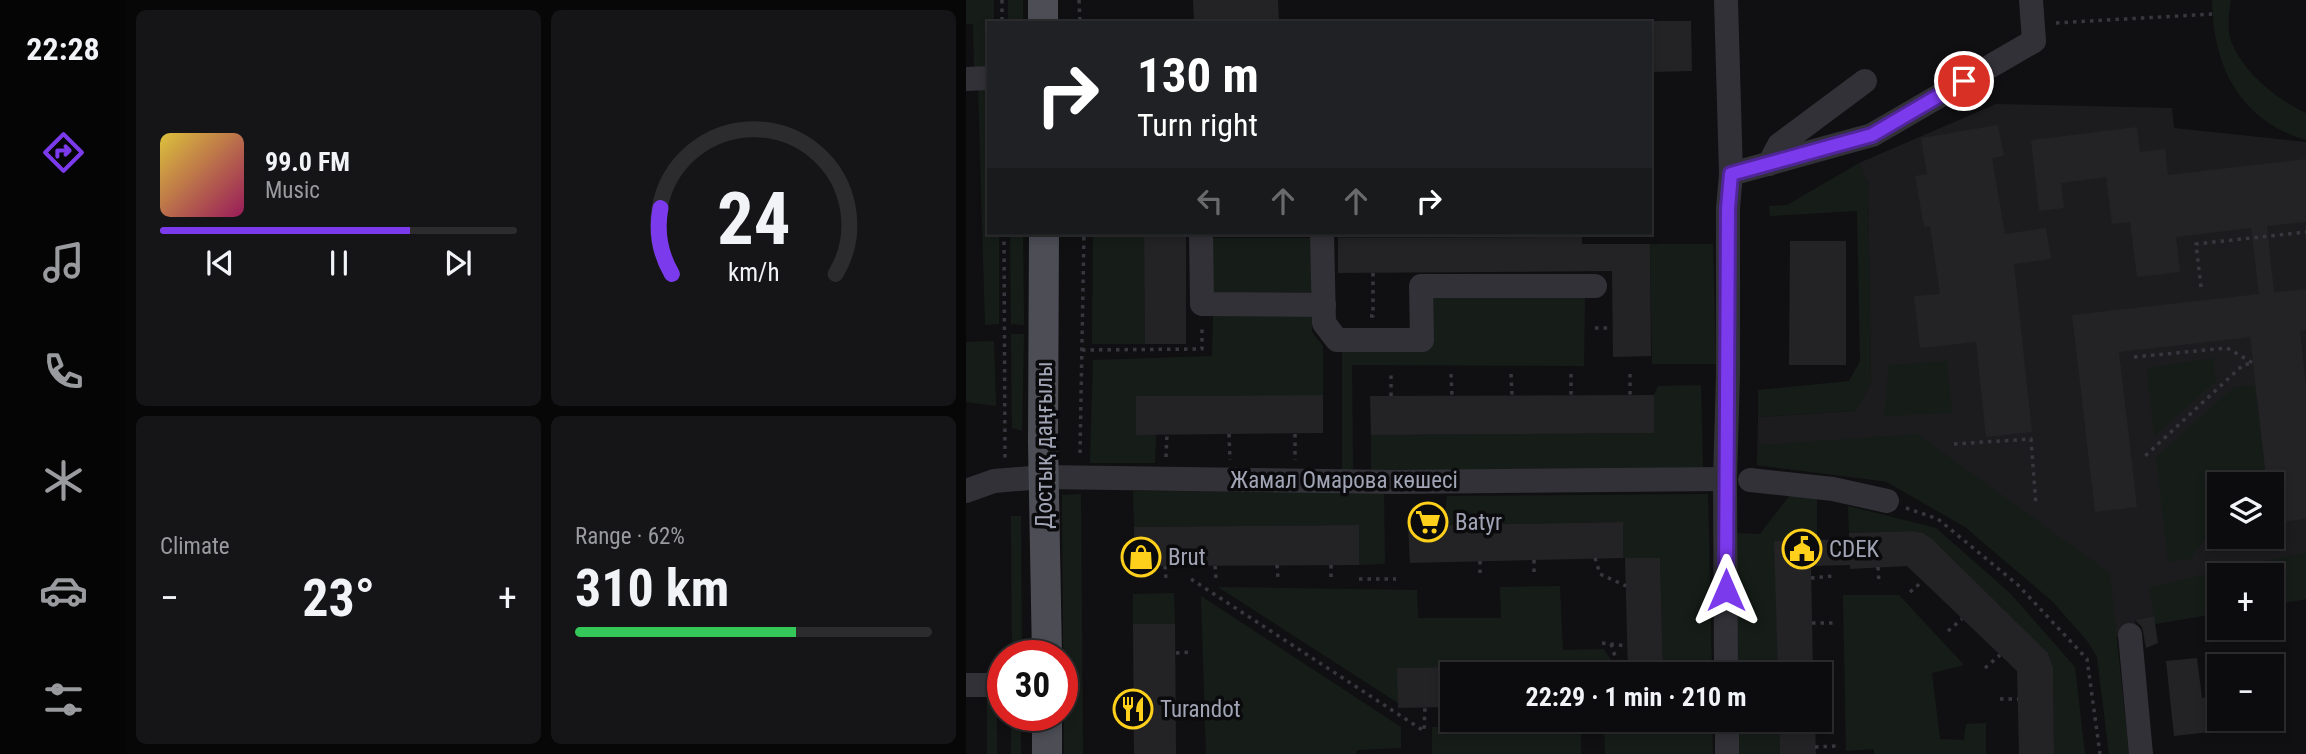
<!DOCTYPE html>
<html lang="en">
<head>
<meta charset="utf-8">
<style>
  :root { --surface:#0c0c0e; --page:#151517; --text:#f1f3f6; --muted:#9a9b9e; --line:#2c2c2e; --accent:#7c3aed }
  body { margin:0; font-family:"Roboto Condensed",sans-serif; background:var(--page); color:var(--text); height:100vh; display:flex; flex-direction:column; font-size:26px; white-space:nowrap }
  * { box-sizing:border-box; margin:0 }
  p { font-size:23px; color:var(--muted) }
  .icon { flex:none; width:38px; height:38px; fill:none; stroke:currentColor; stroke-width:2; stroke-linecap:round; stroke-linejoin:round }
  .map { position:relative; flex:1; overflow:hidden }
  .panel { display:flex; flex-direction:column; gap:10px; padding:10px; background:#070708; width:840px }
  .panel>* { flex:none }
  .hud { position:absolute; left:21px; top:21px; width:665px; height:214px; border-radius:0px; box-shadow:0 4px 10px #0003,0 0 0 2px var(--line); background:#202124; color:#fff; overflow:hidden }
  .buttons { position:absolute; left:1241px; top:472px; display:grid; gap:14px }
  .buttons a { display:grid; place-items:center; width:77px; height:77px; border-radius:0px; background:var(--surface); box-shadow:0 4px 10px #0003,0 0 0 2px var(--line); font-size:35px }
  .speed { position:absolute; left:21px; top:640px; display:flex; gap:14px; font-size:35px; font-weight:700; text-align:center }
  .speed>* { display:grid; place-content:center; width:91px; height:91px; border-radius:50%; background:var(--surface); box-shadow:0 4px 10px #0003,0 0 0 2px var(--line); line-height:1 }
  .speed .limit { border:10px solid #d22; background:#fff; color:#111 }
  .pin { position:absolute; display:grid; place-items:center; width:60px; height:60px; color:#fff; margin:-30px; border:4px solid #fff; border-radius:50%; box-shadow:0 2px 7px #0007 }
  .me { position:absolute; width:77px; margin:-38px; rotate:0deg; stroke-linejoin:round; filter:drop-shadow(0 0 5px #0008) }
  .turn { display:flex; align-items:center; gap:24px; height:147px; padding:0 35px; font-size:32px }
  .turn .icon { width:91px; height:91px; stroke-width:2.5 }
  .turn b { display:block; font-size:49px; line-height:60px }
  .lanes { display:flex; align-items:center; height:66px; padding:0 35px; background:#0003; justify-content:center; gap:35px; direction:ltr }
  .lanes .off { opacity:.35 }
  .big { font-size:52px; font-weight:700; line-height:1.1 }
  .panel .card { flex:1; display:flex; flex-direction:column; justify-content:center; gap:10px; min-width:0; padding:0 24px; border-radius:10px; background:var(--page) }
  .panel .dial { align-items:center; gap:0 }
  .dial svg { height:182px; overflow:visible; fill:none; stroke:var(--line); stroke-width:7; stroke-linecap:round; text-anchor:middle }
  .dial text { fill:var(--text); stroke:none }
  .song { display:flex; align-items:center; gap:21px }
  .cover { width:84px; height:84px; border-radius:10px; background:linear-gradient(135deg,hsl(50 70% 55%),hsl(330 70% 35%)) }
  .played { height:7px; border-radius:4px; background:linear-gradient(90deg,var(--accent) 70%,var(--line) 70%) }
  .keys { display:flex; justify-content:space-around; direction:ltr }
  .heat { display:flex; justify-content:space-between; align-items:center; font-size:38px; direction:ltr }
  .charge { height:10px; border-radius:5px; background:linear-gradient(90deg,#34c759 62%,var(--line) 0) }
  .panel .tiles { flex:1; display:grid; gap:10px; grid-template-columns:repeat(2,1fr) }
  .trip { position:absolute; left:474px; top:662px; width:392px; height:70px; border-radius:0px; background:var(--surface); box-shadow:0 4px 10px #0003,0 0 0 2px var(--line); font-weight:700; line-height:70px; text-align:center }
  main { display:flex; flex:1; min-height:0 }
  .tabs { display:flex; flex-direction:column; width:126px; justify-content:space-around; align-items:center; background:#050506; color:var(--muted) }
  .tabs .icon { width:49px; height:49px }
  .tabs .selected { color:var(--accent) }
  .tabs b { font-size:32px; color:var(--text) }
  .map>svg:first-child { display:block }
  .built { fill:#1c1c1f; fill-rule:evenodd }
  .green { fill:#161d18 }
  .building { fill:#232326 }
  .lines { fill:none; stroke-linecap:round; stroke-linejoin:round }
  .path { stroke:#37383e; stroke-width:3.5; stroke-dasharray:3.5 5; stroke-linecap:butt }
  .minor { stroke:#313137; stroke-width:24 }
  .major { stroke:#4d4d56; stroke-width:30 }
  .route-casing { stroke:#51269a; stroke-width:18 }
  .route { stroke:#7c3aed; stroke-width:12 }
  .labels { text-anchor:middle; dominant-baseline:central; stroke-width:7; stroke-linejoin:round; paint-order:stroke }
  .street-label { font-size:23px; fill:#a0a4b4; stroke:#0b0b0d }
  .poi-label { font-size:23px; fill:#a0a4b4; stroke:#0b0b0d; text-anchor:start }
</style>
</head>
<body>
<main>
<nav class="tabs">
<b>22:28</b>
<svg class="icon selected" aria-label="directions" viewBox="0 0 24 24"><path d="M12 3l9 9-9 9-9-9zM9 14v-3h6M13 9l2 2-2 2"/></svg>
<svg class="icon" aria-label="music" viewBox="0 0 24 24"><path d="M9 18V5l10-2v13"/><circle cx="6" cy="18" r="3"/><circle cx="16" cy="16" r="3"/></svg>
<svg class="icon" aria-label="phone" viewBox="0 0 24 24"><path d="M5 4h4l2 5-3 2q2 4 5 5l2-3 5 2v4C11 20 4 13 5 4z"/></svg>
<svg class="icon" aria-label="climate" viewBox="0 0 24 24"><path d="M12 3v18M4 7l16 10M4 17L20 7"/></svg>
<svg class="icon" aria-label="car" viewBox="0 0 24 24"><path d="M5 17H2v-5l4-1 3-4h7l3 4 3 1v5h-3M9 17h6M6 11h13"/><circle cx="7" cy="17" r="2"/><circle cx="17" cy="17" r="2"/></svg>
<svg class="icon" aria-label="filters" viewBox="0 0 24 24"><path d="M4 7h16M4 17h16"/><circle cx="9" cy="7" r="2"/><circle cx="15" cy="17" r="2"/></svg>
</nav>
<section class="panel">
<div class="tiles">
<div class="card">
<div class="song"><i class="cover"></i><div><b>99.0 FM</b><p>Music</p></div></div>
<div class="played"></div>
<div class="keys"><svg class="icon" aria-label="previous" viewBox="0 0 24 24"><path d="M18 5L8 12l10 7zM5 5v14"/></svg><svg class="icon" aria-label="pause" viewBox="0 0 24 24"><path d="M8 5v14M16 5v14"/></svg><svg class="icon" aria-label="next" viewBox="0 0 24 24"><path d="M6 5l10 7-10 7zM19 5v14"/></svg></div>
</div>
<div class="card dial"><svg viewBox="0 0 100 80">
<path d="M14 69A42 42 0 1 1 86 69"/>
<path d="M14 69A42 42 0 0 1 9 40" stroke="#7c3aed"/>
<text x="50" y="56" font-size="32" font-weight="700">24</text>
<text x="50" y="72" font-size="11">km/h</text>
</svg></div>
<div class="card"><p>Climate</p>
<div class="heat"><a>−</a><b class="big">23°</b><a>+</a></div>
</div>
<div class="card"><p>Range · 62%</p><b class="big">310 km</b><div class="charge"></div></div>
</div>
</section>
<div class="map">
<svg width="1340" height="754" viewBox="0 0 1340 754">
  <rect width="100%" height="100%" fill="#101012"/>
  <!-- built -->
  <path class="built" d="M1030,104L1206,108L1208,128L1340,142V599L1306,605V576H1253V613L1189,624L1188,616L1169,620L1171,635L1152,637L1029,535L962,487L791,465L792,417L889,411L905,383L902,184L893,163ZM1253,485H1306V537H1253Z"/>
  <!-- green -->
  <g class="green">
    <path d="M0,0H28V23H23V67H8L7,24H0Z"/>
    <rect x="42" y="0" width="15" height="23"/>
    <path d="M1246,0H1265C1263,12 1261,26 1264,38C1275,71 1310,99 1340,113V140C1273,120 1247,66 1246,0Z"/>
    <path d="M23,87V233H33V324L19,325L12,88Z"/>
    <path d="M893,163L902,184L905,383L889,411L792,417V390L883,381L894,361L891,211L804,216L803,206L821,205Z"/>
    <path d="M44,233H57L58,325L45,324Z"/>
    <path d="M127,233H178L179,344H126Z"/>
    <path d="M372,233H616V237L372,238Z"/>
    <path d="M244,238H349V297L243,296Z"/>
    <path d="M684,244H747L750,364H686Z"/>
    <path d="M466,295L619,297L618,366L386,365L387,471L376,472V347H466Z"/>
    <path d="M346,313V332L357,346V395L170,396V434H190L189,463H124L127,360L246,356L247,314Z"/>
    <path d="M45,334H58L56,431L46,428Z"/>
    <path d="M28,341L30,406L0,402V342Z"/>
    <path d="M1247,358L1250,381L1188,437L1181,368Z"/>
    <path d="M981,361L986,413L918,416L923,365Z"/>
    <path d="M735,385L737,469L405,471V435L688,433V395L692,386Z"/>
    <path d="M1289,385L1297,452L1318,478L1241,487L1246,530L1224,559L1202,562L1190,457L1268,387Z"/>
    <path d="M951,434L1144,573L1163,754H1143L1131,657L1122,642L1086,601L999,527L919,481L791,465L792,445Z"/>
    <path d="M167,491L418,492L419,564L393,565V525L168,527Z"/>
    <path d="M115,494L117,754H98L96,495Z"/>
    <path d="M742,494L746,674H662L697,671L694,558H657V522L478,525L481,496Z"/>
    <path d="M823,496L851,498V540L809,541L812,674H772L769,533L794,534Z"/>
    <path d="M882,506L970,528L1045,594L1109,667L1119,754H1088L1087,667L1082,653L965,538L957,533L947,531L883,533Z"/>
    <path d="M45,516H55L56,656H46Z"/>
    <path d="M1340,552V599L1306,605V576H1253V613L1189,624L1183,587Z"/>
    <path d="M594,586L597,650L638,649L648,665L432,668V703L252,587L451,590L452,618H535L534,587Z"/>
    <path d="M208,593L209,624H167V594Z"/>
    <path d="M877,595H933L998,665L966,673L974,739L998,740L1000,724L1020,723V754H908V749L880,751Z"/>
    <path d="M235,596L435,727V748L391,750L390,754H240Z"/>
    <path d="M31,694V754H21V695Z"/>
    <rect x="45" y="716" width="10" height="38"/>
    <path d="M772,719H813L814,754H773Z"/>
    <path d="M746,721L747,754H639L638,726Z"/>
    <path d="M615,725V754H466V727Z"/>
  </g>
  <!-- building -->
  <g class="building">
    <path d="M227,0H312L313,23H228Z"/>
    <path d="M684,21H725L726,71L684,72Z"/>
    <path d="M1032,125L1038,156L1026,158L1039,234L1080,228L1085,259L1048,264L1066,432L1020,437L1010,342L954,348L948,296L974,294L964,226L958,227L949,176L961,174L955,138Z"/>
    <path d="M1171,127L1174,152L1199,149L1202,175L1340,159V222L1301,226L1308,292L1340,289V330L1334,331L1340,385V519L1306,523V485H1301L1284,337L1153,352L1171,507L1129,512L1106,315L1293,294L1285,228L1210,237L1214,272L1171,277L1164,222L1146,224L1140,177L1095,183L1098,208L1073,211L1065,140Z"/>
    <path d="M178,233H220V344H179Z"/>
    <path d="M616,237V244H684L685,356L647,357L646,271L372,273V238Z"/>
    <path d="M824,241H880V365H823Z"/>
    <path d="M357,395V433L170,435V396Z"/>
    <path d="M688,395V433L405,435L404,396Z"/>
    <path d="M657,522V558L444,563L442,526Z"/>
    <path d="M393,525V565L169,566L168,527Z"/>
    <path d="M947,531L957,533L965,538L1082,653L1087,667L1088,754H1053L1051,671L941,566L884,569V565L845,566L847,674H812L808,541L883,539V533Z"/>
    <path d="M659,558H694L697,672H662Z"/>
    <path d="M1188,616L1192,643L1180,648L1176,627L1169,620Z"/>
    <path d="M167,624H209L210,754H168Z"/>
    <path d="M1231,658L1236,698L1253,696V731L1208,736L1200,661Z"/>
    <path d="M486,667V707L432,708L431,668Z"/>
    <path d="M813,719H849L850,754H814Z"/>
  </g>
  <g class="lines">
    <!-- path -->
    <g class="path">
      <path d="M36,0V23"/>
      <path d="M113,0L114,23"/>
      <path d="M1090,23L1246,14"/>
      <path d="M38,233L39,459"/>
      <path d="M1235,287L1230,244L1340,232"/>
      <path d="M404,316H407V273"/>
      <path d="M629,328H646"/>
      <path d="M116,350L236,349V325"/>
      <path d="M1168,357L1261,348L1287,363L1277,365L1178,457"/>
      <path d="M485,374L486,396"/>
      <path d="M545,374L546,396"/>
      <path d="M605,374V396"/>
      <path d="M664,374V395"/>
      <path d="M425,396V374"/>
      <path d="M263,434L264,460"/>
      <path d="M329,434V460"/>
      <path d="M988,444L1065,439L1070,506"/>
      <path d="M114,453L118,233"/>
      <path d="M200,457L201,434"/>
      <path d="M940,508L972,519L1052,585L1121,659L1134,754"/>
      <path d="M629,558L634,574L660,586"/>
      <path d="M568,560V576"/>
      <path d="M514,561V577"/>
      <path d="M311,565L312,579"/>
      <path d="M365,565V579"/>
      <path d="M199,566L200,579"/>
      <path d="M249,566L250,579"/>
      <path d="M912,567L913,584"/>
      <path d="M845,578L868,576"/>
      <path d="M225,579L458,731L459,707"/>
      <path d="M393,579H430"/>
      <path d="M944,592L957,581"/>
      <path d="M846,623H868"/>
      <path d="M982,631L996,619"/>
      <path d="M636,643L661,646"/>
      <path d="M645,644L655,674"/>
      <path d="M210,653L227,652"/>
      <path d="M1019,668L1034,655"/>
      <path d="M854,679H869"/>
      <path d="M1034,699H1052"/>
      <path d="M210,714L229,713"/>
      <path d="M849,747L870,746"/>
    </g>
    <!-- minor -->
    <g class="minor">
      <path d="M760,0L765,174L762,208V374L759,479L760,674"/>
      <path d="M0,79L23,78"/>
      <path d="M803,164L813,145L899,81"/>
      <path d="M765,174L906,135L1068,41L1065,0"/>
      <path d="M235,233L236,304L358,305"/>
      <path d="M356,233L358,323L371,340H456L455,286H629"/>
      <path d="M784,480L867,489L921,501"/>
      <path d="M0,491L28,481L78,477L429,482L759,479"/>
      <path d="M1164,635L1175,754"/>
      <path d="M0,685H37"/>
      <path d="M761,719V754"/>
    </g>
    <!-- major -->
    <g class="major">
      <path d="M77,0V23"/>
      <path d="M78,233L77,442L81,656"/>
      <path d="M81,716V754"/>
    </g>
  </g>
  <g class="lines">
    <defs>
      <path id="route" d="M760,590L762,208L765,174L906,135L998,81"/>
    </defs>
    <!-- route casing -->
    <use href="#route" class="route-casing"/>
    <!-- route -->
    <use href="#route" class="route"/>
  </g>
  <!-- icons -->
  <defs>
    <symbol id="supermarket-ring" viewBox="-11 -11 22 22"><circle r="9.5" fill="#0b0b0d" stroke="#fed01b" stroke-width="1.5"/><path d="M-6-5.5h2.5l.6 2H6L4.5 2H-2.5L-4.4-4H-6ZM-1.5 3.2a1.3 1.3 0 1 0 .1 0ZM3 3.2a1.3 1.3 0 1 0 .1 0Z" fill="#fed01b"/></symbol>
    <symbol id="civic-ring" viewBox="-11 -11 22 22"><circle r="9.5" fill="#0b0b0d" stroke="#fed01b" stroke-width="1.5"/><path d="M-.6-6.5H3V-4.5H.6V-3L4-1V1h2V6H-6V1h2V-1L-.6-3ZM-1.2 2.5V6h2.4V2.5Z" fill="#fed01b"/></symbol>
    <symbol id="shop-ring" viewBox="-11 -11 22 22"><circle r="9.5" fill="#0b0b0d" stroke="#fed01b" stroke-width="1.5"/><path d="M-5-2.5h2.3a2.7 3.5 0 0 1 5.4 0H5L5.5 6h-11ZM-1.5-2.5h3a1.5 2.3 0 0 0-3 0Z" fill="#fed01b"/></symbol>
    <symbol id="restaurant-ring" viewBox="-11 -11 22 22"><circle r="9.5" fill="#0b0b0d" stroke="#fed01b" stroke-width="1.5"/><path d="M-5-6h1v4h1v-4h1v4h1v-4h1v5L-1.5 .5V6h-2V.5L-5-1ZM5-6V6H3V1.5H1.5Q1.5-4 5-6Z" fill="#fed01b"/></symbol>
  </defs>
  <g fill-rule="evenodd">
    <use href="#supermarket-ring" x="440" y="500" width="44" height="44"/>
    <use href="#civic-ring" x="814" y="527" width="44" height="44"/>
    <use href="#shop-ring" x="153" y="535" width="44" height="44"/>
    <use href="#restaurant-ring" x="145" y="687" width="44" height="44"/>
  </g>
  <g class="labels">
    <!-- street labels -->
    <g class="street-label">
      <text transform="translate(78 445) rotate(-90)">Достық даңғылы</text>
      <text x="378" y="480">Жамал Омарова көшесі</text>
    </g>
    <!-- poi labels -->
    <g class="poi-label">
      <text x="489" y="522">Batyr</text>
      <text x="863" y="549">CDEK</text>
      <text x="202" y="557">Brut</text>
      <text x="194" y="709">Turandot</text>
    </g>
  </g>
</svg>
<div class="buttons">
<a><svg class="icon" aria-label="layers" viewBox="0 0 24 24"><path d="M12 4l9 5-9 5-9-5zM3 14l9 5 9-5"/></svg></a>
<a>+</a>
<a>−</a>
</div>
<div class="speed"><div class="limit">30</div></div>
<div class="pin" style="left:998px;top:81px;background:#d93025"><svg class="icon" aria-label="arrive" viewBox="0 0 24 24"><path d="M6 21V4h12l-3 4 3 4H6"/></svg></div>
<svg class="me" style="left:760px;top:590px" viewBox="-20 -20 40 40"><path d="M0-17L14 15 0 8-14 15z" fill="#7c3aed" stroke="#fff" stroke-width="4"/></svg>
<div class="trip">22:29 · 1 min · 210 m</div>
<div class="hud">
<div class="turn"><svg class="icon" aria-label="right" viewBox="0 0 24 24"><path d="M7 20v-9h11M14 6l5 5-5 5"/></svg><div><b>130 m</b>Turn right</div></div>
<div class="lanes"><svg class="icon off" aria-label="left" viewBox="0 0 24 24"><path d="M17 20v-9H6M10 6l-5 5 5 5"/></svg><svg class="icon off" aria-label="ahead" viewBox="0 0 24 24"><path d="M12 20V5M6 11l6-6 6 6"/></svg><svg class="icon off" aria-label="ahead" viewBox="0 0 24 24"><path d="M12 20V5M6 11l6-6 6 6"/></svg><svg class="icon" aria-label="right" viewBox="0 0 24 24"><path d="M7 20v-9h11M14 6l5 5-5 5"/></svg></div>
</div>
</div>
</main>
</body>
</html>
